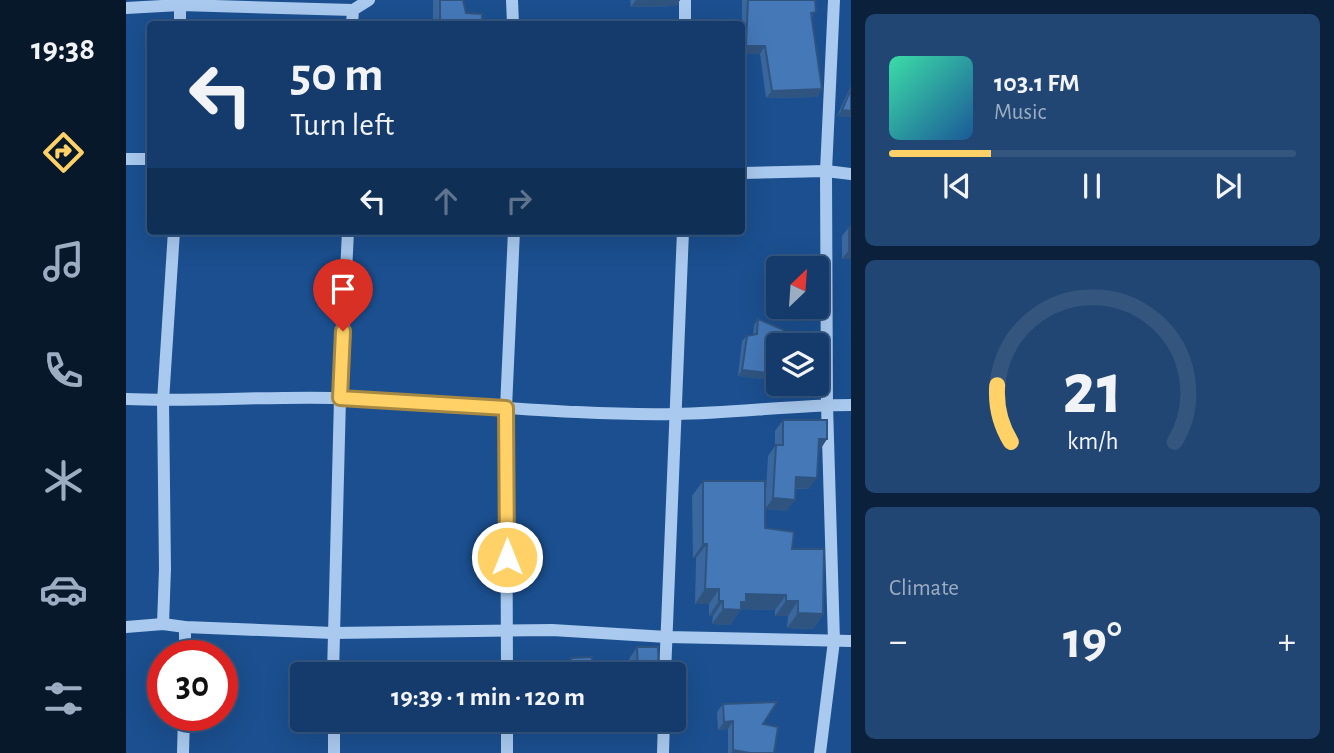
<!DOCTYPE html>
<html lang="en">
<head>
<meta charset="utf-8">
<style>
  :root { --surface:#143b6b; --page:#214673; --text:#f1f3f6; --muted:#9dadc1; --line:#33557e; --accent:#ffd166 }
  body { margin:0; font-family:"Alegreya Sans",sans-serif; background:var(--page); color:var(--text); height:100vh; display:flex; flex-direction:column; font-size:26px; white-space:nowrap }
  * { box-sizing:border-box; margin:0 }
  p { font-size:23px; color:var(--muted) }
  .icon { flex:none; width:38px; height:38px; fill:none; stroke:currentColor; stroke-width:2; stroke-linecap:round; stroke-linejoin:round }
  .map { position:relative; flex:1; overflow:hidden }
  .side { display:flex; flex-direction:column; gap:14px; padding:14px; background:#0b203b; width:483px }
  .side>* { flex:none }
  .top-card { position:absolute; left:21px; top:21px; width:598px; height:214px; border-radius:7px; box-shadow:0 7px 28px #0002,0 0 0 2px var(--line); background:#143b6b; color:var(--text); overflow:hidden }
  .needle { width:46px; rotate:25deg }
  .buttons { position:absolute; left:640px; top:256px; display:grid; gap:14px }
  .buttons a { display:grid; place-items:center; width:63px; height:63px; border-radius:7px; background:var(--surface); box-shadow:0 7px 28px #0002,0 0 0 2px var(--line); font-size:35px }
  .speed { position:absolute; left:21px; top:640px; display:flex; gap:14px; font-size:35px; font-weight:700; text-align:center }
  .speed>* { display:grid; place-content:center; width:91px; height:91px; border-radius:50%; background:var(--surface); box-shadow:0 7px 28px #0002,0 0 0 2px var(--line); line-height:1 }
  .speed .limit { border:10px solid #d22; background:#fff; color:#111 }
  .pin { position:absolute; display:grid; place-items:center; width:60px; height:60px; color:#fff; margin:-72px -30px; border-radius:50% 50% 50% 0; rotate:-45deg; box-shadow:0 0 7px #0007 }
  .pin .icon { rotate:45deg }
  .me { position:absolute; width:77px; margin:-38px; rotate:0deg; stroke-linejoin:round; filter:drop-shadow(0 0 5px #0008) }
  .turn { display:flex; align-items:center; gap:24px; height:147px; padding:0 28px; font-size:32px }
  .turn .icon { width:91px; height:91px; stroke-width:2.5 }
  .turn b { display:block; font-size:49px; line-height:60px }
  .lanes { display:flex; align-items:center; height:66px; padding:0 28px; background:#0003; justify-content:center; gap:35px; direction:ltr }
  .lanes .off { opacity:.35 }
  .big { font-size:52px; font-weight:700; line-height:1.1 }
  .side .tile { flex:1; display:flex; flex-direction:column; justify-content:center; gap:10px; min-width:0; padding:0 24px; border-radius:10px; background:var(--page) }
  .side .dial { align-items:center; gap:0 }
  .dial svg { height:182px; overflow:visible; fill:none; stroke:var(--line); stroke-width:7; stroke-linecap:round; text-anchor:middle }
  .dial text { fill:var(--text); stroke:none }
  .song { display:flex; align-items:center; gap:21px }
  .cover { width:84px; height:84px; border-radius:10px; background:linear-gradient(135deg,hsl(160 70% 55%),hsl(210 70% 35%)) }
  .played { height:7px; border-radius:4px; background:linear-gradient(90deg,var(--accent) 25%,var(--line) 25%) }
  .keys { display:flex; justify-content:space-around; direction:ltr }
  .heat { display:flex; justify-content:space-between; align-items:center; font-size:38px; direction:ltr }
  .trip { position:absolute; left:164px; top:662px; width:396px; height:70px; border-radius:7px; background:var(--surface); box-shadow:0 7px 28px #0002,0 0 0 2px var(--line); font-weight:700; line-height:70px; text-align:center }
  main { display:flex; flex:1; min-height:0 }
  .menu { display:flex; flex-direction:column; width:126px; justify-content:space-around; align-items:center; background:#08182b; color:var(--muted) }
  .menu .icon { width:49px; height:49px }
  .menu .active { color:var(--accent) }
  .menu b { font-size:32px; color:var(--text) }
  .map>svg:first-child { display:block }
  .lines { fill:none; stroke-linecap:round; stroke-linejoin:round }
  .minor { stroke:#a9c9ee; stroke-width:12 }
  .wall { fill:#3a679d }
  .shaded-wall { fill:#305480 }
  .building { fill:#4478b7; stroke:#305480; stroke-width:2 }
  .route-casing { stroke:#a68842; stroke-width:18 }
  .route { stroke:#ffd166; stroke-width:12 }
</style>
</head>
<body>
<main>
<nav class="menu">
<b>19:38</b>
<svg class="icon active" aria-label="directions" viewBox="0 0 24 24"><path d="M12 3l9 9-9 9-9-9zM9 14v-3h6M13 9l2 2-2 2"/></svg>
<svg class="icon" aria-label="music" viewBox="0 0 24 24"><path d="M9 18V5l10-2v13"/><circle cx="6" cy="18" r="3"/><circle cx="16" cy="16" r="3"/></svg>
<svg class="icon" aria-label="phone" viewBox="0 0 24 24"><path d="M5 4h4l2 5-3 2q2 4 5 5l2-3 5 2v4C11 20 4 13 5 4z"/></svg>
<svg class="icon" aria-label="climate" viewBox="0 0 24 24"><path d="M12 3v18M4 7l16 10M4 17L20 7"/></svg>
<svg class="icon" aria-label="car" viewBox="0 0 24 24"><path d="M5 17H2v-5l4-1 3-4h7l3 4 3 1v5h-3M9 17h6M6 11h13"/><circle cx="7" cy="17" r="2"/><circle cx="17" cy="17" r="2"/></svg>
<svg class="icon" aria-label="filters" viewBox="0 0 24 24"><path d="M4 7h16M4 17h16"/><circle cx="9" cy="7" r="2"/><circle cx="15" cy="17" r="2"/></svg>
</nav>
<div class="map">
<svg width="725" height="753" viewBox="0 0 725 753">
  <rect width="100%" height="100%" fill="#1b4f8f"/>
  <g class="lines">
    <!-- minor -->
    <g class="minor">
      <path d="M386,0L387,24"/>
      <path d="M0,8L54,5L227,10"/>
      <path d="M54,24V0"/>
      <path d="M226,24L227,10L243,0"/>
      <path d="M559,24V0"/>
      <path d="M0,159H24"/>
      <path d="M616,173L700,171L725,174"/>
      <path d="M0,399C71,402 141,396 212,398C325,401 438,416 550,414C609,413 667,405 725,405"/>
      <path d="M37,624L39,569L37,401L48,231"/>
      <path d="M0,627L37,624L59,627L207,633L426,630L541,637L725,641"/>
      <path d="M59,656V627"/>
      <path d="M207,674L214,398L222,231"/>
      <path d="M381,674L380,408L388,231"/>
      <path d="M539,674L557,231"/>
      <path d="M57,753L58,716"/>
      <path d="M208,753V719"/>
      <path d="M381,753V719"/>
      <path d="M537,753L538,719"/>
      <path d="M694,753L708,641L701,405L700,171L708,0"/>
    </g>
  </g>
  <!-- wall -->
  <g class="wall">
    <path d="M307,0H337L340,13L356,24H368H307Z"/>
    <path d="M504,0H554L550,6L505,7Z"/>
    <path d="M616,0H689L686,19L696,89L691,97L640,98L634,54H616Z"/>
    <path d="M725,87V117L711,116L723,90Z"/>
    <path d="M723,227L725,259H716V236Z"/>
    <path d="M632,319L643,361L642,373L638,379L612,376L616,341L621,336L627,335L628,325Z"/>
    <path d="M657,420L701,439L693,450L683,489H669L661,511L639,509L642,456L649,446V431Z"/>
    <path d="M577,481L666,549L697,614L687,629L661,628L662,616H649V610L615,609L604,625L586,624L587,616H583V604H569L570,558H567L566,496Z"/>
    <path d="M511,647L533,674H503V659Z"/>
    <path d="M445,658L466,674H441V664Z"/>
    <path d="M597,704L637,724L648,753H602V729L592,730L591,712Z"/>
  </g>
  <!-- shaded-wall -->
  <g class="shaded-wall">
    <path d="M510,0H554L550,6L505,7Z"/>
    <path d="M620,46H639L634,54H616V52Z"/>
    <path d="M696,89L691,97L640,98L646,91Z"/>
    <path d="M716,110L725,111V117L711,116Z"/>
    <path d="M723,250H725V259H716Z"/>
    <path d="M616,370L642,373L638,379L612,376Z"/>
    <path d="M693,439H701L694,450H685Z"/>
    <path d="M670,477L691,478L683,489L662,488Z"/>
    <path d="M647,498L669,500L661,511L639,509Z"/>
    <path d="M577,544H581L570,558H567Z"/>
    <path d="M579,589H593L583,604H569Z"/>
    <path d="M620,594L660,595L649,610L615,609L604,625L586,624L597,609Z"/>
    <path d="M593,601H597L587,616H583Z"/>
    <path d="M660,601H672L662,616H649Z"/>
    <path d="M672,613L697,614L687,629L661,628Z"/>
    <path d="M441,719H465L462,724L439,722Z"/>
    <path d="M607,721L602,729L592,730L598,722Z"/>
    <path d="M607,750L624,753H605Z"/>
  </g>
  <!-- building -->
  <g class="building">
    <path d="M314,0H337L340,13L356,14V24H368H314Z"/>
    <path d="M622,0H689L690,12L685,13L696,89L646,91L639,46H620Z"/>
    <path d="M725,89V111L716,110Z"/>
    <rect x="723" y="227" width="2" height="23"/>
    <path d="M632,319L658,330L643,361L642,373L616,370L621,336L631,334Z"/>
    <path d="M657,420H701V439H693L691,478L670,477L669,500L647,498L650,445H657Z"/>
    <path d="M577,481H639V528L668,532L666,549H698L697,614L672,613V601H660V595L620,594V602H615V610L597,609V601H593V589H579L581,544H577Z"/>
    <path d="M511,647H532L533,674H512Z"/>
    <path d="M466,657V674H445V658Z"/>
    <path d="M651,702L637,724L652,727L648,753H624L607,750V721L598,722L597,704Z"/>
  </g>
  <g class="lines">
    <defs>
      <path id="route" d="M217,331L214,398L380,408L381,557"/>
    </defs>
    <!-- route casing -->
    <use href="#route" class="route-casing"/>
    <!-- route -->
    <use href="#route" class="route"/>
  </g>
</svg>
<div class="buttons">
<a><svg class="needle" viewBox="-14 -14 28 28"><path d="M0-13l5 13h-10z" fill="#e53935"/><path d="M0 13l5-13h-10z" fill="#9dadc1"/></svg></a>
<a><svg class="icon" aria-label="layers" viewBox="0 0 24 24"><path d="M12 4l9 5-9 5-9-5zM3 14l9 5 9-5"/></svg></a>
</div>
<div class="speed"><div class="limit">30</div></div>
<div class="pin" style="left:217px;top:331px;background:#d93025"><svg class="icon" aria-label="arrive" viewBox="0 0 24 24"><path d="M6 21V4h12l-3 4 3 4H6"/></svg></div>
<svg class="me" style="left:381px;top:557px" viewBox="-20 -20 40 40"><circle r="17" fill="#ffd166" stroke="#fff" stroke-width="3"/><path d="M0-11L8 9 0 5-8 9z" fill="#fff"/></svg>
<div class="trip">19:39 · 1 min · 120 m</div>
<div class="top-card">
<div class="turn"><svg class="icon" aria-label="left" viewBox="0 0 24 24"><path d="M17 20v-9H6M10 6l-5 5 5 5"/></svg><div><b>50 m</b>Turn left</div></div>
<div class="lanes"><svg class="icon" aria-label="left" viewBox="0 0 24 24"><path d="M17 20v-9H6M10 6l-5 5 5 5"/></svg><svg class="icon off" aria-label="ahead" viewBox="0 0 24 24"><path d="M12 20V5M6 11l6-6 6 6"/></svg><svg class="icon off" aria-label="right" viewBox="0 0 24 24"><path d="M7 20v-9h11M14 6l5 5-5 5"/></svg></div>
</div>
</div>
<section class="side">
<div class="tile">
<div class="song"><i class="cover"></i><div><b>103.1 FM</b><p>Music</p></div></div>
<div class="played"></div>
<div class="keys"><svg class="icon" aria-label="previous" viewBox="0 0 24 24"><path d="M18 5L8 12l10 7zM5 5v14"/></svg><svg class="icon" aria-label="pause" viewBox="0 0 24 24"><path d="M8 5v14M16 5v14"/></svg><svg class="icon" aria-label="next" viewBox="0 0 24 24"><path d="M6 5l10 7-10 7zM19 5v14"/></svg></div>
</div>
<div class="tile dial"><svg viewBox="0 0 100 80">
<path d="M14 69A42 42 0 1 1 86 69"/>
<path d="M14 69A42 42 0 0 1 8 44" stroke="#ffd166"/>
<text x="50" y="56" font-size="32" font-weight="700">21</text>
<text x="50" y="72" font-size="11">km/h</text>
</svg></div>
<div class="tile"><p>Climate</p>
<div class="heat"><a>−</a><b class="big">19°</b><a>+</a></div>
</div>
</section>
</main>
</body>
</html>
